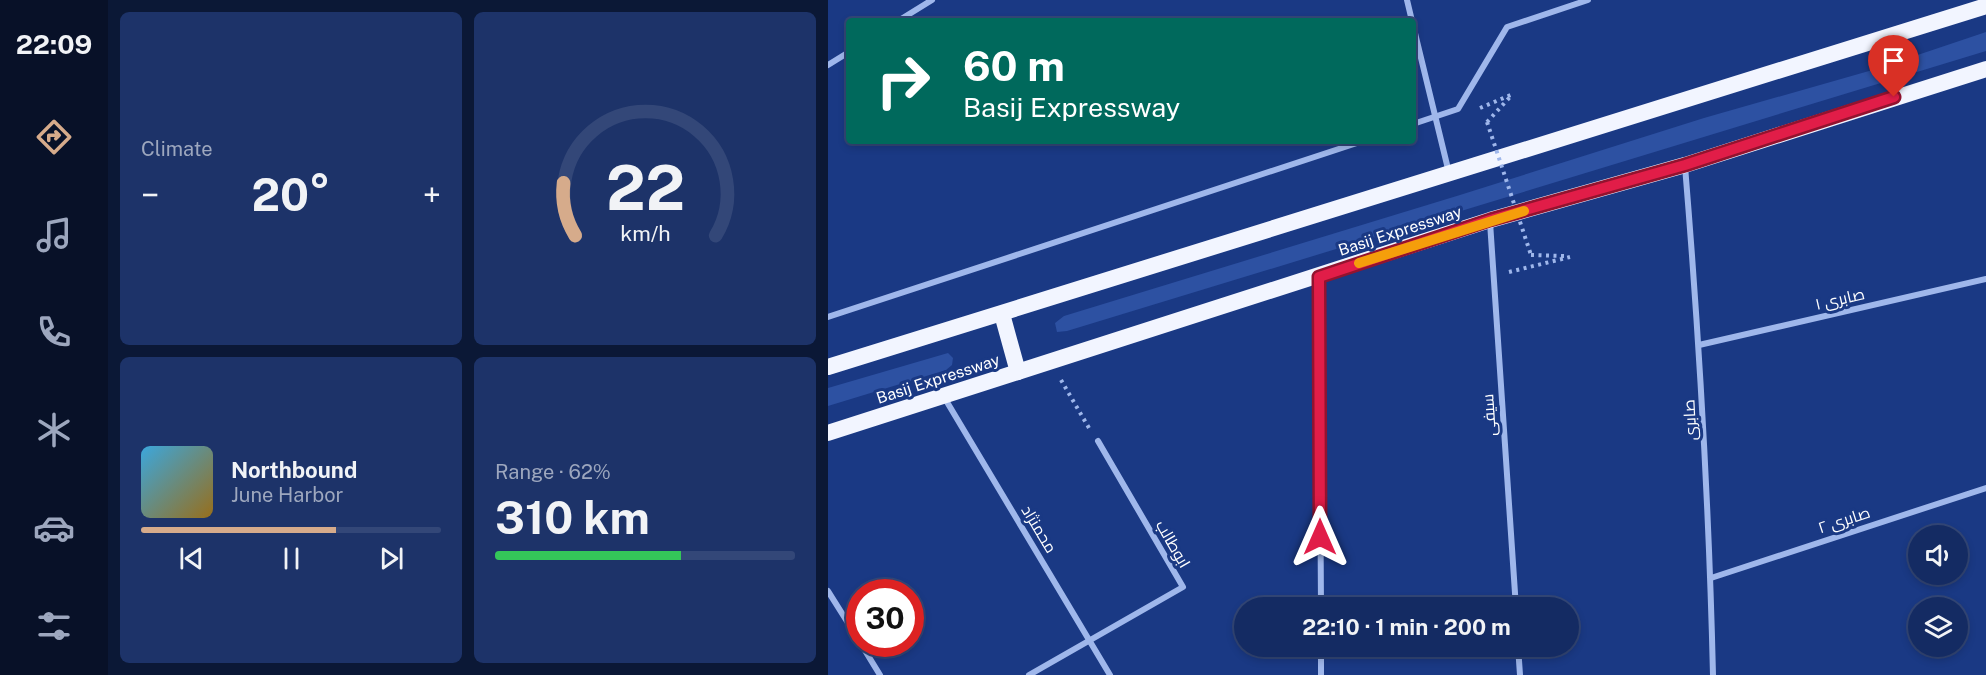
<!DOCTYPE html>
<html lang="en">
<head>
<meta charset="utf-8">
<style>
  :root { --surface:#142b63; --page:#1d3369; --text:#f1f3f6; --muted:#9da7be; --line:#334778; --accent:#d6ab8b }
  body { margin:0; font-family:"Public Sans",Cairo,sans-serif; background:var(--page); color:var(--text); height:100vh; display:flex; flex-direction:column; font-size:22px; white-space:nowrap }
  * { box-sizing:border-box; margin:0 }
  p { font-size:20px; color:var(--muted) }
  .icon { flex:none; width:33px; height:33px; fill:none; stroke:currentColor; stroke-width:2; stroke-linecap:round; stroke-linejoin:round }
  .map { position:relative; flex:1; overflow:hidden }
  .drawer { display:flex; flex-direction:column; gap:12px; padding:12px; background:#0b1836; width:720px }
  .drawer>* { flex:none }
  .hud { position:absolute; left:18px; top:18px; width:570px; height:126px; border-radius:6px; box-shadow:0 3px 9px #0003,0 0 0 2px var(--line); background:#00695c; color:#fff; overflow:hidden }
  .buttons { position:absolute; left:1080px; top:525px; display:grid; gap:12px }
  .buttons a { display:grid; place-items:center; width:60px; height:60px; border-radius:50%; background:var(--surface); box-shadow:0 3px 9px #0003,0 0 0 2px var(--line); font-size:30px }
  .speed { position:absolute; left:18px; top:579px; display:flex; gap:12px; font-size:30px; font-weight:700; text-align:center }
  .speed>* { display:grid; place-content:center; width:78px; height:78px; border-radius:50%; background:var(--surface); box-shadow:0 3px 9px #0003,0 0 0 2px var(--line); line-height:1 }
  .speed .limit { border:9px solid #d22; background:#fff; color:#111 }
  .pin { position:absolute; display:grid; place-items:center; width:51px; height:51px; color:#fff; margin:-62px -26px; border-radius:50% 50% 50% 0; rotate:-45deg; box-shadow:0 0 6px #0007 }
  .pin .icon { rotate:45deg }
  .me { position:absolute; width:66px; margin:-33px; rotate:0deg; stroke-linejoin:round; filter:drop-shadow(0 0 4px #0008) }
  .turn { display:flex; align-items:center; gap:21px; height:126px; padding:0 18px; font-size:27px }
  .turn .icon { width:78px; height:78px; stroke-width:2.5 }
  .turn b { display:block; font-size:42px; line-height:51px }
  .big { font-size:45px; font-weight:700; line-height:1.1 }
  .drawer .tile { flex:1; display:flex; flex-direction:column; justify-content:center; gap:9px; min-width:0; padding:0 21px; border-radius:9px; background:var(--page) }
  .drawer .dial { align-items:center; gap:0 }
  .dial svg { height:156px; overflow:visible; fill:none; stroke:var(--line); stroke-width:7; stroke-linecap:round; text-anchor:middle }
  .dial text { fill:var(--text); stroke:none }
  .song { display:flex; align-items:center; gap:18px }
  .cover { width:72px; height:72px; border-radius:9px; background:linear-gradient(135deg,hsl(200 70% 55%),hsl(40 70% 35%)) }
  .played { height:6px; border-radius:3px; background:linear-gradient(90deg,var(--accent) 65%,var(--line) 65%) }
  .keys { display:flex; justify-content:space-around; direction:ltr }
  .heat { display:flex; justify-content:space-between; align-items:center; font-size:33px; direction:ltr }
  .charge { height:9px; border-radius:4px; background:linear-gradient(90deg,#34c759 62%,var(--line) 0) }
  .drawer .tiles { flex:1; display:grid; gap:12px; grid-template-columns:repeat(2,1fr) }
  .trip { position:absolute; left:406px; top:597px; width:345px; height:60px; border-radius:30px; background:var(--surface); box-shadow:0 3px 9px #0003,0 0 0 2px var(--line); font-weight:700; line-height:60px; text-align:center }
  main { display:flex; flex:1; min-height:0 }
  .tab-bar { display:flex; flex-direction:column; width:108px; justify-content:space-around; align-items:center; background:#081128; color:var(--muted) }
  .tab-bar .icon { width:42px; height:42px }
  .tab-bar .active { color:var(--accent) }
  .tab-bar b { font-size:27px; color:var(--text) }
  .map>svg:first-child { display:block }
  .green { fill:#2d51a2 }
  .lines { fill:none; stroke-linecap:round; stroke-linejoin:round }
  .path { stroke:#9fb7eb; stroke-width:4; stroke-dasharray:3 4.5; stroke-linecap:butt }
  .minor { stroke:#9fb7eb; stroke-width:6 }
  .trunk { stroke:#f2f5ff; stroke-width:16 }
  .path-bridge { stroke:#9fb7eb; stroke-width:4; stroke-dasharray:3 4.5; stroke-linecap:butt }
  .route-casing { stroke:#92132f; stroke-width:15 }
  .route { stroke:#e11d48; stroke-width:10 }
  .slow { stroke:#f59e0b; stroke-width:10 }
  .labels { text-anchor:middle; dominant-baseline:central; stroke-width:6; stroke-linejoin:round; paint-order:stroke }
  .street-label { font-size:16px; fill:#fff; stroke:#1a3984 }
</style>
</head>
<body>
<main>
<nav class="tab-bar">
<b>22:09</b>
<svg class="icon active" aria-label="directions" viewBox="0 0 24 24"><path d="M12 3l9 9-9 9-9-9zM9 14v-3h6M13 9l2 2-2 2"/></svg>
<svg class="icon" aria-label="music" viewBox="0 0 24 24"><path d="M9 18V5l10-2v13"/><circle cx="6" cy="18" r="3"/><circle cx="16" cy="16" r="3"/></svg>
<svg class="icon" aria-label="phone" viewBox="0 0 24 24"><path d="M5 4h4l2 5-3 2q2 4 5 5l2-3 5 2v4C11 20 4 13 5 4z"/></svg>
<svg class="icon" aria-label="climate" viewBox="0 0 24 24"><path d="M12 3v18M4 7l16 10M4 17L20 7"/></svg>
<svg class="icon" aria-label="car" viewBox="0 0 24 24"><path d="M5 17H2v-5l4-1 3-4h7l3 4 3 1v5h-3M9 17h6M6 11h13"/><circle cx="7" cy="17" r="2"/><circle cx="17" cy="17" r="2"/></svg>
<svg class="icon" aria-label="filters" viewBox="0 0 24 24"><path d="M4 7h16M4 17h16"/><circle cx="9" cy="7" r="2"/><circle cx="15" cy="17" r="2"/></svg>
</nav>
<section class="drawer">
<div class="tiles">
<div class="tile"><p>Climate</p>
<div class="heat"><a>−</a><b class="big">20°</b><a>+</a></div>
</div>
<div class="tile dial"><svg viewBox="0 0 100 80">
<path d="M14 69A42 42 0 1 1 86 69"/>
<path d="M14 69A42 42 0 0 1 8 42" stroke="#d6ab8b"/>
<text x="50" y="56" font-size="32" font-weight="700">22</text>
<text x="50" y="72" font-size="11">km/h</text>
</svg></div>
<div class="tile">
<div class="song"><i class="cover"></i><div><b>Northbound</b><p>June Harbor</p></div></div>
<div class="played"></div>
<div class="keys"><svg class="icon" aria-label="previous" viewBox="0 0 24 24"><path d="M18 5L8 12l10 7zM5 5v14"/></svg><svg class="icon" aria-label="pause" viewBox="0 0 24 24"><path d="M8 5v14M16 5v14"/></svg><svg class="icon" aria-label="next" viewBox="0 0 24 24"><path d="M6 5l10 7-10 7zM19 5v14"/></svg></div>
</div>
<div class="tile"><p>Range · 62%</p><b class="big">310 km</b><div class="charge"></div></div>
</div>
</section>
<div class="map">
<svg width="1158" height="675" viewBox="0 0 1158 675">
  <rect width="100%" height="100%" fill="#1a3984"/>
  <!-- green -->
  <g class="green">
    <path d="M1158,32V51L239,331L229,332L227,323L236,316L632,195L876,118L1048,69Z"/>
    <path d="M120,353L125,358L124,365L118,370L0,406V388Z"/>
  </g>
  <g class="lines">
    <!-- path -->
    <g class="path">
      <path d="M652,108L685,94"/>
      <path d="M659,122L683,96"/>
      <path d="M703,255L736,256"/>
      <path d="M681,272L742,257"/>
      <path d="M233,380L261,428"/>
    </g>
    <!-- minor -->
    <g class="minor">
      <path d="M579,0L584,21"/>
      <path d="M70,21L104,0"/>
      <path d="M585,25L621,173"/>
      <path d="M0,65L21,52"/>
      <path d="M585,124L630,109L679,27L760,0"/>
      <path d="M857,166C871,336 881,505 885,675"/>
      <path d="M662,222L688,608"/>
      <path d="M491,278L493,608"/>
      <path d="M0,317L535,141"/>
      <path d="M871,345L1158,279"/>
      <path d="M116,397L282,675"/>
      <path d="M883,578L1158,488"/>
      <path d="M0,591L32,642"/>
      <path d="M33,644L52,675"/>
      <path d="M493,646V675"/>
      <path d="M690,646L692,675"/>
      <path d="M201,675L355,587L270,441"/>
    </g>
    <!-- trunk -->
    <g class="trunk">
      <path d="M174,314L190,372"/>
      <path d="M0,367L1158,6"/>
      <path d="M0,433L662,220L857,165L1158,69"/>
    </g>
    <!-- path-bridge -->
    <path class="path-bridge" d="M659,122L703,255"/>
  </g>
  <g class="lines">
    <defs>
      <path id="route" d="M492,537L491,277L662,220L857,165L1066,97"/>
    </defs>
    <!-- route casing -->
    <use href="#route" class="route-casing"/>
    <!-- route -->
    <use href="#route" class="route"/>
    <!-- slow -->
    <path class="slow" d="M531,263L696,211"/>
  </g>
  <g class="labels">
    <!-- street labels -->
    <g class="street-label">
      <text transform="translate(572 231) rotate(-18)">Basij Expressway</text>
      <text transform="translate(1012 299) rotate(-13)">صابری ۱</text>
      <text transform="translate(110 379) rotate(-18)">Basij Expressway</text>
      <text transform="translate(661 415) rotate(-94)">سیفی</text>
      <text transform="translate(862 420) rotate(-93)">صابری</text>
      <text transform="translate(1016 520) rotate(-18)">صابری ۲</text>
      <text transform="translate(211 529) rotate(59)">محمنژاد</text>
      <text transform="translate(345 544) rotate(60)">ابوطالب</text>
    </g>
  </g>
</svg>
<div class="buttons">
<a><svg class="icon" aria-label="sound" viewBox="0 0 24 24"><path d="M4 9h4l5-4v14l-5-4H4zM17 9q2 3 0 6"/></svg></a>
<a><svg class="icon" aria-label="layers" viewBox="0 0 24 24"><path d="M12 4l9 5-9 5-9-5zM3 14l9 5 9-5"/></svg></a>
</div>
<div class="speed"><div class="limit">30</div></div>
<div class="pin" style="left:1066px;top:97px;background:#d93025"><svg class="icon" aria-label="arrive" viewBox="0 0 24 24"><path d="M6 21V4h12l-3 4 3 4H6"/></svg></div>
<svg class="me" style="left:492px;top:537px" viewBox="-20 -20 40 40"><path d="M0-17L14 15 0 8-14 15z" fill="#e11d48" stroke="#fff" stroke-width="4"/></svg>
<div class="trip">22:10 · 1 min · 200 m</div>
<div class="hud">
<div class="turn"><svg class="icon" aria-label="right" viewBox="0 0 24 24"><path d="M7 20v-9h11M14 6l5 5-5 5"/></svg><div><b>60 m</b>Basij Expressway</div></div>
</div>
</div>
</main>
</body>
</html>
